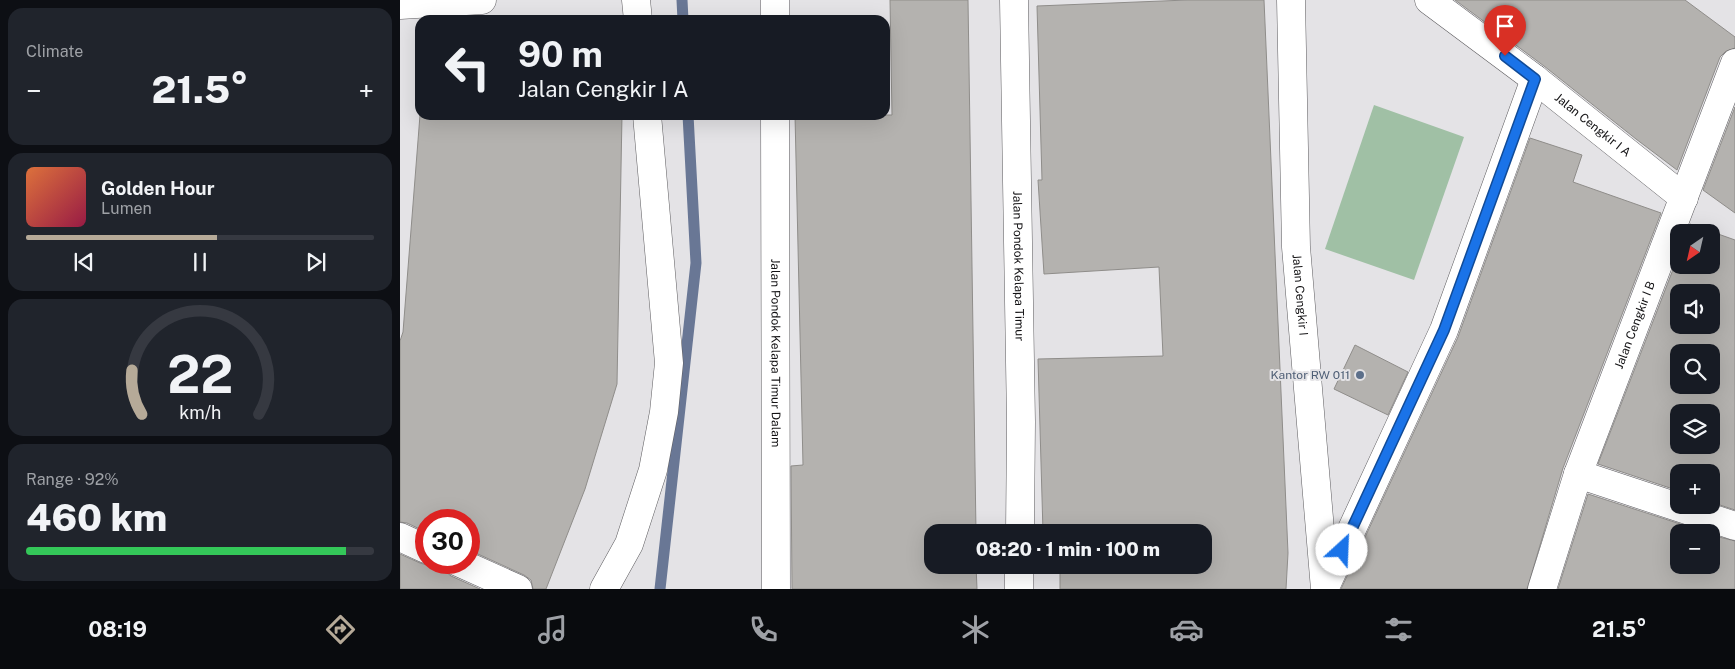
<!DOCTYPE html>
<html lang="en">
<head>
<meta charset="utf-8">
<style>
  :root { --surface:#171b24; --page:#20242c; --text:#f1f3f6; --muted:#9ea1a6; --line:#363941; --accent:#b6aa98 }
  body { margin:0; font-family:"Public Sans",sans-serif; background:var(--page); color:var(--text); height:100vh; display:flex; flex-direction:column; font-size:19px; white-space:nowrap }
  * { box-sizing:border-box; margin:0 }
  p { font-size:16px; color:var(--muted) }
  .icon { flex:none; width:28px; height:28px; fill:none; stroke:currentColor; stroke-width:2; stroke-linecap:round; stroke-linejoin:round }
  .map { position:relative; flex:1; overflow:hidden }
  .side { display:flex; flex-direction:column; gap:8px; padding:8px; background:#0d0f14; width:400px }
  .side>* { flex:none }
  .top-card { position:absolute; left:15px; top:15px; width:475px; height:105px; border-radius:15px; box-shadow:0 5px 20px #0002; background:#171b24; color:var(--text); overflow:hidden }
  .needle { width:32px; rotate:214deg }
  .buttons { position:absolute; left:1270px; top:224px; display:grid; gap:10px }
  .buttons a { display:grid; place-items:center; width:50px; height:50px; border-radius:10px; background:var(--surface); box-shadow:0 5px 20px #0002; font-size:25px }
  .speed { position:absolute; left:15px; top:509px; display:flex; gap:10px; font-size:25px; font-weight:700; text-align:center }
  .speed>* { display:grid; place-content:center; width:65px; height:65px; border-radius:50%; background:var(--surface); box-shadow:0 5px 20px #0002; line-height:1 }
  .speed .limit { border:8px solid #d22; background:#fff; color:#111 }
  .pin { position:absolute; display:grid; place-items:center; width:42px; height:42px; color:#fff; margin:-51px -21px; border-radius:50% 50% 50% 0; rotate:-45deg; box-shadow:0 0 5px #0007 }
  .pin .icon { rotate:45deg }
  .me { position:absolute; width:55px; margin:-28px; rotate:25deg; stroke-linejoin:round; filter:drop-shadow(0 0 4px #0008) }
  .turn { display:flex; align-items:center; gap:18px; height:105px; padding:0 20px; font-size:22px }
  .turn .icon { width:65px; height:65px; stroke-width:2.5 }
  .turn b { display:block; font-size:35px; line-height:42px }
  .big { font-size:38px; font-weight:800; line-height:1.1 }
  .side .card { flex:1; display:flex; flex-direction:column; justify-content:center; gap:8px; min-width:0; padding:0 18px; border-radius:15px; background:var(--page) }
  .side .dial { align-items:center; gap:0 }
  .dial svg { height:130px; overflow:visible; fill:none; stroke:var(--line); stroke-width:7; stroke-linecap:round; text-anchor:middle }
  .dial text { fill:var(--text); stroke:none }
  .song { display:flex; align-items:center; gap:15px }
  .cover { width:60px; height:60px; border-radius:8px; background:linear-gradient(135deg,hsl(20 70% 55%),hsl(340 70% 35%)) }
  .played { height:5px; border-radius:2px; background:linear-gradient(90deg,var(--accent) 55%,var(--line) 55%) }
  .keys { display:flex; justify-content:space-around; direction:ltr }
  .heat { display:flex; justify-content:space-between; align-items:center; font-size:28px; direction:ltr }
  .charge { height:8px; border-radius:4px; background:linear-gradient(90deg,#34c759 92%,var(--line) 0) }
  .trip { position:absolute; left:524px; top:524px; width:288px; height:50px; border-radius:15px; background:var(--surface); box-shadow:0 5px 20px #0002; font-weight:800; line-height:50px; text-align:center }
  .tab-bar { display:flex; height:80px; justify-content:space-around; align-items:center; background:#090b0e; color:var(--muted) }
  .tab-bar .icon { width:35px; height:35px }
  .tab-bar .active { color:var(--accent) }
  .tab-bar b { font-size:22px; color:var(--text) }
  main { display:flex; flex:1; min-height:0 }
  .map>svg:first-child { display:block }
  .green { fill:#a0c0a5 }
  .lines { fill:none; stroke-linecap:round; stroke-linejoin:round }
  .stream { stroke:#697795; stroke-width:11 }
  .building { fill:#b4b2af; stroke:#8f8d8a; fill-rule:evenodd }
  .minor-casing { stroke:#5e5d60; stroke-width:29 }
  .minor { stroke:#fff; stroke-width:28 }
  .route-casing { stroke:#114b97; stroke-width:12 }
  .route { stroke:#1a73e8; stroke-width:9 }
  .service-dot { fill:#5c6f8a; stroke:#e4e3e6; stroke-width:2 }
  .labels { text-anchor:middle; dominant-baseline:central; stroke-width:4; stroke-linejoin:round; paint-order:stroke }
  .street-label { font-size:12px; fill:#121113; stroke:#e4e3e6 }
  .service-label { font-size:12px; fill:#4e5e75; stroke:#e4e3e6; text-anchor:end }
</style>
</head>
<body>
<main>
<section class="side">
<div class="card"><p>Climate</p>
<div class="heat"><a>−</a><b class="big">21.5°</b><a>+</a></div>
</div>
<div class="card">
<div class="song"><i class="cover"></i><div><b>Golden Hour</b><p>Lumen</p></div></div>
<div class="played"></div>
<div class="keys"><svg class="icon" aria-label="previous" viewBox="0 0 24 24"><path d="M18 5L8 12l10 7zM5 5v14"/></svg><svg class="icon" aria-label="pause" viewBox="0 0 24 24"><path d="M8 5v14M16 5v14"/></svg><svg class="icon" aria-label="next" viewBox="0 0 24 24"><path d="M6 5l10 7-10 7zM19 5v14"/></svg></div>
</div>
<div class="card dial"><svg viewBox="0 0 100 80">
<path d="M14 69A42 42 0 1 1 86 69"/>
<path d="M14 69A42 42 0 0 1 8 42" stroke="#b6aa98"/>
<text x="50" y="56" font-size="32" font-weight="700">22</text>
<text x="50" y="72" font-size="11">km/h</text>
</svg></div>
<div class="card"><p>Range · 92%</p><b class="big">460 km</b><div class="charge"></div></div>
</section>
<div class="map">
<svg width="1335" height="589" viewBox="0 0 1335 589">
  <rect width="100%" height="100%" fill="#e4e3e6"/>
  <!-- green -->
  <path class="green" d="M974,105L1064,137L1014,280L925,249Z"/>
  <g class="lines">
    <!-- stream -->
    <g class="stream">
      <path d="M282,0L283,20"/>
      <path d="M260,589L296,263L288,115"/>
    </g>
  </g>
  <!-- building -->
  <g class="building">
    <path d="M490,0H568L576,532H532V565H576L577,589H392L391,466L403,465L395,115H492Z"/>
    <path d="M787,0H864L888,553L886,589H660V565H802V532H643L638,359L763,356L759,267L644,274L638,180H642L637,6Z"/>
    <path d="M1055,0H1285L1335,37V48L1326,51L1320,57L1277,170L1236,139L1144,66Z"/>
    <path d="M1335,107V213L1303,190Z"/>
    <path d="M20,115H222L217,384L185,489L146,589H133L131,580L124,575L69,550V520H26V532L7,523L0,522V341L3,332Z"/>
    <path d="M1130,138L1182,155L1173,182L1261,213L1163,468L1127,589H941L1058,337Z"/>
    <path d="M1290,224L1335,240V510L1311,502V472H1279V491L1198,464L1279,254V265H1311V232H1287ZM1279,292H1311V325H1279ZM1279,352H1311V385H1279ZM1279,412H1311V445H1279Z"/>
    <path d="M955,345L1008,372L988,415L934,389Z"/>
    <path d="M1188,494L1305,532H1279V565H1311V535L1335,541V589H1158Z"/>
    <path d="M0,554L20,563L27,565L43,562L45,571L51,576L80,589H0Z"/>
  </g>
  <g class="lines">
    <defs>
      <g id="minor">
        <path d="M236,0L238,20"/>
        <path d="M375,0V20"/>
        <path id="s1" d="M614,0L621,422L620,532"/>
        <path id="s2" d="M891,0L896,247L925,589"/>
        <path id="s3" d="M1029,0L1135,79L1284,198"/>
        <path d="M0,5L82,0"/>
        <path id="s4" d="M375,115L376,589"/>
        <path d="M1178,474L1335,526"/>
        <path d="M0,537L26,549"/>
        <path d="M58,562L118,589"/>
        <path d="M927,583L1044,330L1135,79"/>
        <path d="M204,589L229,544L253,470L264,412L269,363L247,115"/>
        <path d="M619,589V565"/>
        <path id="s5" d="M1142,589L1178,474L1335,63"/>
      </g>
    </defs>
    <!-- minor casing -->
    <use href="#minor" class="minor-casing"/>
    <!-- minor -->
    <use href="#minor" class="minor"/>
  </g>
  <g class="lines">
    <defs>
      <path id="route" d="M942,550L1044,330L1135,79L1105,56"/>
    </defs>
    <!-- route casing -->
    <use href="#route" class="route-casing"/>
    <!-- route -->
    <use href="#route" class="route"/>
  </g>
  <!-- markers -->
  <circle class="service-dot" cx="960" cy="375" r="5"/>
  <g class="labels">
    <!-- street labels -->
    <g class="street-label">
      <text stroke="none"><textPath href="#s3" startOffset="206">Jalan Cengkir I A</textPath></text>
      <text stroke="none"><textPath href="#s1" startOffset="266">Jalan Pondok Kelapa Timur</textPath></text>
      <text stroke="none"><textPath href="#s2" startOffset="295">Jalan Cengkir I</textPath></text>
      <text stroke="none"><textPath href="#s5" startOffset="280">Jalan Cengkir I B</textPath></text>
      <text stroke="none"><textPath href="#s4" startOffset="238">Jalan Pondok Kelapa Timur Dalam</textPath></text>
    </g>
    <!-- service labels -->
    <g class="service-label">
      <text x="950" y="375">Kantor RW 011</text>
    </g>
  </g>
</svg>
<div class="buttons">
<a><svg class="needle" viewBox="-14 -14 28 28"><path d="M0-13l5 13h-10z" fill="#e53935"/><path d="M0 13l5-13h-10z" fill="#9ea1a6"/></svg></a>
<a><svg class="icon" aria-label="sound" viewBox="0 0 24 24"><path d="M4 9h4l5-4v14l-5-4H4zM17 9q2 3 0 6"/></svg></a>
<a><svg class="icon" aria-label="search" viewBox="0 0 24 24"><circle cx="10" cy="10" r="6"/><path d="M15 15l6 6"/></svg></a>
<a><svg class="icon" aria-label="layers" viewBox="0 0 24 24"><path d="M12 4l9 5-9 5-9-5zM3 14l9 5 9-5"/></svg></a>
<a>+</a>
<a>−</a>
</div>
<div class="speed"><div class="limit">30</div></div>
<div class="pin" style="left:1105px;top:56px;background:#d93025"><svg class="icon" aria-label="arrive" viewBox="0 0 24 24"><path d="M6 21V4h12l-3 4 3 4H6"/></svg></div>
<svg class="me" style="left:942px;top:550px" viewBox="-20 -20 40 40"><circle r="19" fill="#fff"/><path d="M0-13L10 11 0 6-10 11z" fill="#1a73e8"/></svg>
<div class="trip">08:20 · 1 min · 100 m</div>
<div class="top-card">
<div class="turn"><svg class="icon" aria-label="left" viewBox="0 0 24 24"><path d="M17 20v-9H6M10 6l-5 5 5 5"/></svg><div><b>90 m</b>Jalan Cengkir I A</div></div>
</div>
</div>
</main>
<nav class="tab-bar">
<b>08:19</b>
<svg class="icon active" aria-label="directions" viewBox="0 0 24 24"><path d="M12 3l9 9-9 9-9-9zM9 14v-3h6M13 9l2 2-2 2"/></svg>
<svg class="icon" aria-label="music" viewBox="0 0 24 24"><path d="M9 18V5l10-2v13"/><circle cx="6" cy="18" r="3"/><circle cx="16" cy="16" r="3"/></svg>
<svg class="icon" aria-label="phone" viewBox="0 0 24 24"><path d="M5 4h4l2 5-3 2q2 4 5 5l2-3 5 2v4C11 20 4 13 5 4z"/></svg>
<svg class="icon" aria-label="climate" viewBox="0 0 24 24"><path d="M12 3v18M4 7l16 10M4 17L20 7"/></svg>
<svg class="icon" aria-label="car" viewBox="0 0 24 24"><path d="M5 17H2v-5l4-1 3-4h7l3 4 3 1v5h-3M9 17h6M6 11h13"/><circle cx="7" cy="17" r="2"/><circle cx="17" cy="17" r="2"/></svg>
<svg class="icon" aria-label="filters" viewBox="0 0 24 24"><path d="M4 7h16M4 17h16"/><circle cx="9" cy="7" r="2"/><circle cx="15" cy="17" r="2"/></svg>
<b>21.5°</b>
</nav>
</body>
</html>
